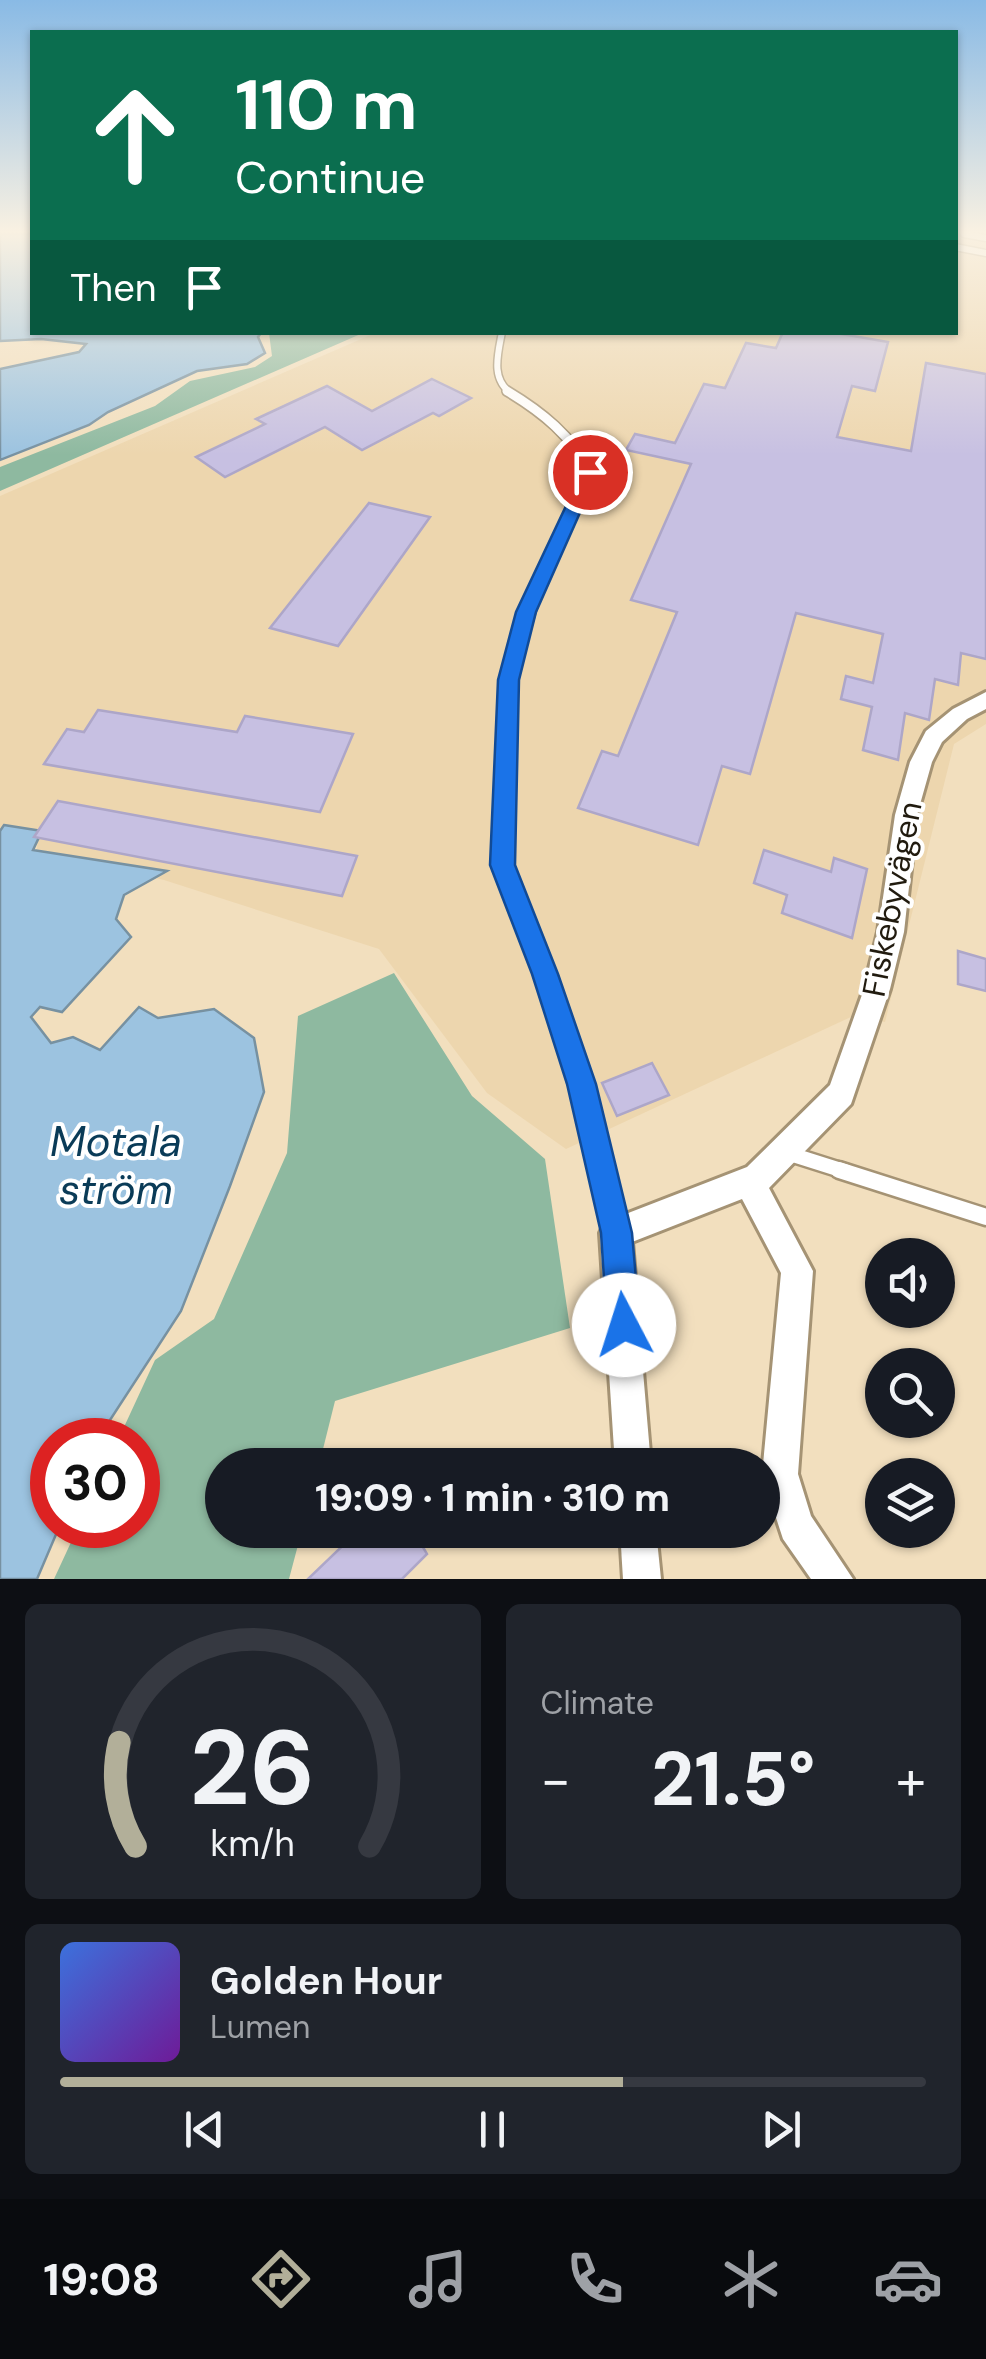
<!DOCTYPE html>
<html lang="en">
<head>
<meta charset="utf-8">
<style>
  :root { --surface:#171b24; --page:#20242c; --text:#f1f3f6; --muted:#9ea1a6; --line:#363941; --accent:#b2af99 }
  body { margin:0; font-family:"DM Sans",sans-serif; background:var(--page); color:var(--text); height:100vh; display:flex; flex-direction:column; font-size:38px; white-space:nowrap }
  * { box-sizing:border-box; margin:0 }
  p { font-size:32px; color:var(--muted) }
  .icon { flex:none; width:55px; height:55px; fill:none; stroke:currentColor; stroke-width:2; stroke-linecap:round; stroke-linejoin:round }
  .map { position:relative; height:1579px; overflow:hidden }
  .details { display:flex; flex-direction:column; gap:25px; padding:25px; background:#0d0f14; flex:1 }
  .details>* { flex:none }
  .guide { position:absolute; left:30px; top:30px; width:928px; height:305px; border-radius:0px; box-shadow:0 2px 8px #0004; background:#0b6e4f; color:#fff; overflow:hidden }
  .buttons { position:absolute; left:865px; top:1238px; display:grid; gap:20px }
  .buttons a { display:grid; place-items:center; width:90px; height:90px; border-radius:50%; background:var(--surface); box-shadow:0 2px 8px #0004; font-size:50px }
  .speed { position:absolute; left:30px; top:1418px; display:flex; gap:20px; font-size:50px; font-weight:700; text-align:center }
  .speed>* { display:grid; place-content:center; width:130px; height:130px; border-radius:50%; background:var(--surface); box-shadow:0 2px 8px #0004; line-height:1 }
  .speed .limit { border:15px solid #d22; background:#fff; color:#111 }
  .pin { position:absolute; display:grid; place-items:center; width:85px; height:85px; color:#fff; margin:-42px; border:5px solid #fff; border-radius:50%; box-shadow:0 2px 10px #0007 }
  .me { position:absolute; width:110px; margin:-55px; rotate:355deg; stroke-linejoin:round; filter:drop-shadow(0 0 8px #0008) }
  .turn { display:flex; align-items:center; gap:35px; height:210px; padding:0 40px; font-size:45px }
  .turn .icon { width:130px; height:130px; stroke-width:2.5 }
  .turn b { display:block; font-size:70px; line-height:85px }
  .then { display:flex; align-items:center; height:95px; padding:0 40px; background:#0003; gap:20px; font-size:38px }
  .big { font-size:75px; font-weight:800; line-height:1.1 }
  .details .tile { flex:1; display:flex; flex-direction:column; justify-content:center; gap:15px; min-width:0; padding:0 35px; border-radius:15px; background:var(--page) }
  .details .dial { align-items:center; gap:0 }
  .dial svg { height:260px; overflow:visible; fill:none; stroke:var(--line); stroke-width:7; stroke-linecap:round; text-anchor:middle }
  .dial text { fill:var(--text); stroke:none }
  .song { display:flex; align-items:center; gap:30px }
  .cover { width:120px; height:120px; border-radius:15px; background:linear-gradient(135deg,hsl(220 70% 55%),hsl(280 70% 35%)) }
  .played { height:10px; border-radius:5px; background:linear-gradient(90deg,var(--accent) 65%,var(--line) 65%) }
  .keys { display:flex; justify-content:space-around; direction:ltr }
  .heat { display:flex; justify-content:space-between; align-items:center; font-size:55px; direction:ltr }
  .details .tiles { flex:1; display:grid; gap:25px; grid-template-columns:1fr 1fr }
  .tile:last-child { grid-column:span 2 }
  .trip { position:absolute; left:205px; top:1448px; width:575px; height:100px; border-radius:50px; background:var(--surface); box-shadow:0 2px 8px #0004; font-weight:800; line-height:100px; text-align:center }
  .menu { display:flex; height:160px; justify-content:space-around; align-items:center; background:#090b0e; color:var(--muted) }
  .menu .icon { width:70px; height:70px }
  .menu .current { color:var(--accent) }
  .menu b { font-size:45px; color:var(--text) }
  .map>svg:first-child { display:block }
  .built { fill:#edd6ae }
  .forest { fill:#8eb9a0 }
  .water { fill:#9cc3e0; stroke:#7791a1; stroke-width:2.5 }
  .building { fill:#c7c0e2; stroke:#ada6c8; stroke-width:2.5 }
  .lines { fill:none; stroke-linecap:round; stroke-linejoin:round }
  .lane-far4-casing { stroke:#a59374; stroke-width:9 }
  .lane-far3-casing { stroke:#a59374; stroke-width:12 }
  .lane-far2-casing { stroke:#a59374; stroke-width:15 }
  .lane-far1-casing { stroke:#a59374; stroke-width:19 }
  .lane-casing { stroke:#a59374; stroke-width:21 }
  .street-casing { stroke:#a59374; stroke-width:6 }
  .lane-far4 { stroke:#fff; stroke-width:6 }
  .lane-far3 { stroke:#fff; stroke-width:9 }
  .lane-far2 { stroke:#fff; stroke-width:10 }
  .lane-far1 { stroke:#fff; stroke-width:14 }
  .lane { stroke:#fff; stroke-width:16 }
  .street { fill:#fff; fill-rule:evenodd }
  .route { fill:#1a73e8; stroke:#114b97; stroke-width:2.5 }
  .labels { text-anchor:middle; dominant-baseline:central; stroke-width:8; stroke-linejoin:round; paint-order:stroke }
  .street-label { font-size:32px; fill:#211b0f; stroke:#fff }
  .near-water-label { font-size:42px; font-style:italic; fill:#0a3b57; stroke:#fff }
</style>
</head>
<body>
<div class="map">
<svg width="986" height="1579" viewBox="0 0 986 1579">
  <rect width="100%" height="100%" fill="#f2dfbe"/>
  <!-- built -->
  <path class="built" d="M955,237L986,241V724L954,744L885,1022L853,1016L566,1149L487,1093L379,949L164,880L37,849L38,834L0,831V496L375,333L955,332Z"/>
  <!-- forest -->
  <g class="forest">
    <path d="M269,333H363L0,491V467L155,406L190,381L255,367L272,356Z"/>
    <path d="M394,973L472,1096L545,1159L570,1328L335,1401L319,1465H222V1530H302L289,1579H54L79,1525H138V1440H118L155,1360L214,1319L287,1153L298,1016Z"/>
  </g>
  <!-- water -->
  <g class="water">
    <path d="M0,234H32V332L261,333L258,337L265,353L247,364L197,371L108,412L89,425L0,460V369L79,352L86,344L41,339L0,341Z"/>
    <path d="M4,825L42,831L33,850L167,871L124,895L116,919L131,937L62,1012L40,1007L31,1017L51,1043L73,1037L100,1050L139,1007L158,1018L214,1009L254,1038L264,1092L230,1186L181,1311L97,1440H52V1525H60L37,1579H0V831Z"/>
  </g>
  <!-- building -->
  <g class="building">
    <path d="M783,332H830L888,342L875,391L852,386L837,437L911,451L926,363L986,374V659L961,653L958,685L935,679L929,720L905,713L898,760L863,750L872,707L841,699L846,676L873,683L883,634L796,613L750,774L722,766L698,845L578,808L602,751L618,756L677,612L631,600L691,464L626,450L635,434L675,443L704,384L725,388L746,343L776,348Z"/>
    <path d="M432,379L471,398L439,416L433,413L362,450L325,427L225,477L196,457L265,424L256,419L327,386L372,411Z"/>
    <path d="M369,503L430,517L338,646L270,628Z"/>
    <path d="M98,710L237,732L245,716L353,734L320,812L44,764L67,729L84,732Z"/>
    <path d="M58,801L357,856L342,896L34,837Z"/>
    <path d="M764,850L831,872L834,858L867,869L852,938L782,913L787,895L754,883Z"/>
    <path d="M958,951L986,959V991L958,984Z"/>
    <path d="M652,1063L669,1095L617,1116L602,1083Z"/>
    <path d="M359,1530H413L427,1554L402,1579H308Z"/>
  </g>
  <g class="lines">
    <defs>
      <g id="lane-far4">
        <path d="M964,234L986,238"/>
        <path d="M955,247L986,253"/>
        <path d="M502,332C498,354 490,379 512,394"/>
      </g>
      <path id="lane-far3" d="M507,391C542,412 572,436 590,472L534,595"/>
      <path id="lane-far2" d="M503,850L509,680L535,593"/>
      <g id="lane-far1">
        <path d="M503,847L502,865C542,966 577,1066 602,1172"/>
        <path d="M787,1153L847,1172"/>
      </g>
      <g id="lane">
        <path d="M601,1170L616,1233"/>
        <path d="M839,1170L986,1217"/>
      </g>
      <g id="street">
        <path d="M986,692V709L967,719L942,742L932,762L917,815L904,932L890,989L851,1104L769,1188L813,1271L798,1474L811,1516L853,1579H811L783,1539L762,1475L781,1273L742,1199L632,1242L651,1465H615L600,1233L605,1222L747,1167L830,1085L864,989L878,932L895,815L910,762L926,731L953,709Z"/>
        <path d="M620,1530H656L661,1579H623Z"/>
      </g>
    </defs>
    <!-- lane-far4 casing -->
    <use href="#lane-far4" class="lane-far4-casing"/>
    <!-- lane-far3 casing -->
    <use href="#lane-far3" class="lane-far3-casing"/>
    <!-- lane-far2 casing -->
    <use href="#lane-far2" class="lane-far2-casing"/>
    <!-- lane-far1 casing -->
    <use href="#lane-far1" class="lane-far1-casing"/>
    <!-- lane casing -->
    <use href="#lane" class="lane-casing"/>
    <!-- street casing -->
    <use href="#street" class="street-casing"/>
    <!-- lane-far4 -->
    <use href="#lane-far4" class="lane-far4"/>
    <!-- lane-far3 -->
    <use href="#lane-far3" class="lane-far3"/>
    <!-- lane-far2 -->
    <use href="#lane-far2" class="lane-far2"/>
    <!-- lane-far1 -->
    <use href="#lane-far1" class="lane-far1"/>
    <!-- lane -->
    <use href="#lane" class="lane"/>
    <!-- street -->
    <use href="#street" class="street"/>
  </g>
  <!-- sky -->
  <linearGradient id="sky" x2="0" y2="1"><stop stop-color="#89bae5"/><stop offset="0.51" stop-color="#f9f1e2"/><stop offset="1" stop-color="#f9f1e2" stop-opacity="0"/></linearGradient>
  <rect width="986" height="455" fill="url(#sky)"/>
  <!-- route -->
  <path class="route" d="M590,467L598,472L536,612L519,680L515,865L558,974L596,1084L632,1233L640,1325L636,1337L624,1342L612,1337L607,1325L601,1233L567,1084L532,974L490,865L498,680L516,612L582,472Z"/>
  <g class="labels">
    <!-- street labels -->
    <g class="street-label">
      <text transform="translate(892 899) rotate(-79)">Fiskebyvägen</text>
    </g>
    <!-- near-water labels -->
    <g class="near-water-label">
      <text x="116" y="1141">Motala<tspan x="116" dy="48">ström</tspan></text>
    </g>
  </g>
</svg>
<div class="buttons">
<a><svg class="icon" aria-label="sound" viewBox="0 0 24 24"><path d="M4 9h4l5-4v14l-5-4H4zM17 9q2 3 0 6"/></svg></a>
<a><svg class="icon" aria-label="search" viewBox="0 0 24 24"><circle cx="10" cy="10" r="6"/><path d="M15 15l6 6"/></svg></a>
<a><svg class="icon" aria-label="layers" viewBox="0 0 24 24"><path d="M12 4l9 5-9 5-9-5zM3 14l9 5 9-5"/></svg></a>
</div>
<div class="speed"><div class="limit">30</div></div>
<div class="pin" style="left:590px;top:472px;background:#d93025"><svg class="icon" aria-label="arrive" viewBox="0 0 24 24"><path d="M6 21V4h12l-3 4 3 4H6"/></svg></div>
<svg class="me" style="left:624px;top:1325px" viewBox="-20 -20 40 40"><circle r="19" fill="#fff"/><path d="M0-13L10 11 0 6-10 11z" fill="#1a73e8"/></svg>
<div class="trip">19:09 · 1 min · 310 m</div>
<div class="guide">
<div class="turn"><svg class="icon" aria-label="ahead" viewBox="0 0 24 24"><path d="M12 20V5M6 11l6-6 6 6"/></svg><div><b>110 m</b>Continue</div></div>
<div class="then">Then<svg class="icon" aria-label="arrive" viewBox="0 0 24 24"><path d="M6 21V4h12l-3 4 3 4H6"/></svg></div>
</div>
</div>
<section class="details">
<div class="tiles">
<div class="tile dial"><svg viewBox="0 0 100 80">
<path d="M14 69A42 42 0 1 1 86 69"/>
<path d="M14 69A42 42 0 0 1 9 37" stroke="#b2af99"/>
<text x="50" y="56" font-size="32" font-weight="700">26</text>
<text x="50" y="72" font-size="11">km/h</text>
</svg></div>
<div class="tile"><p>Climate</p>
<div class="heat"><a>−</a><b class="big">21.5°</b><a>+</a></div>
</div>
<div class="tile">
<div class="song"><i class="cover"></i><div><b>Golden Hour</b><p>Lumen</p></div></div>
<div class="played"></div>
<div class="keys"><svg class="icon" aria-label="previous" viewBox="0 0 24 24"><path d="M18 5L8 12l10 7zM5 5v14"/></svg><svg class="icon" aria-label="pause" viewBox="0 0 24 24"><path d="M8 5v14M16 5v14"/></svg><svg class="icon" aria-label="next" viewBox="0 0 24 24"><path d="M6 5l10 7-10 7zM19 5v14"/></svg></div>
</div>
</div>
</section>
<nav class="menu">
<b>19:08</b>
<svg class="icon current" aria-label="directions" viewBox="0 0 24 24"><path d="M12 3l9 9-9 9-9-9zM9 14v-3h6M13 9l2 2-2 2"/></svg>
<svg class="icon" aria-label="music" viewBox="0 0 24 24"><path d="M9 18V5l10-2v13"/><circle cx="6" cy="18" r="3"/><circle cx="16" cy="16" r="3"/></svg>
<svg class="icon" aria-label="phone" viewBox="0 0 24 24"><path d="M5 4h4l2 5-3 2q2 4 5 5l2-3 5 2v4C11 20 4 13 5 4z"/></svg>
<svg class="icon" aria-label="climate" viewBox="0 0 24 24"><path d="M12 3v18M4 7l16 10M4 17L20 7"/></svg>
<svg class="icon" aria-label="car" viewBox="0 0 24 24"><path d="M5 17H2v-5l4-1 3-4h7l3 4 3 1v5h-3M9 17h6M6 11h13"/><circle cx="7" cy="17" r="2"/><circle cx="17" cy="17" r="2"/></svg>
</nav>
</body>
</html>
